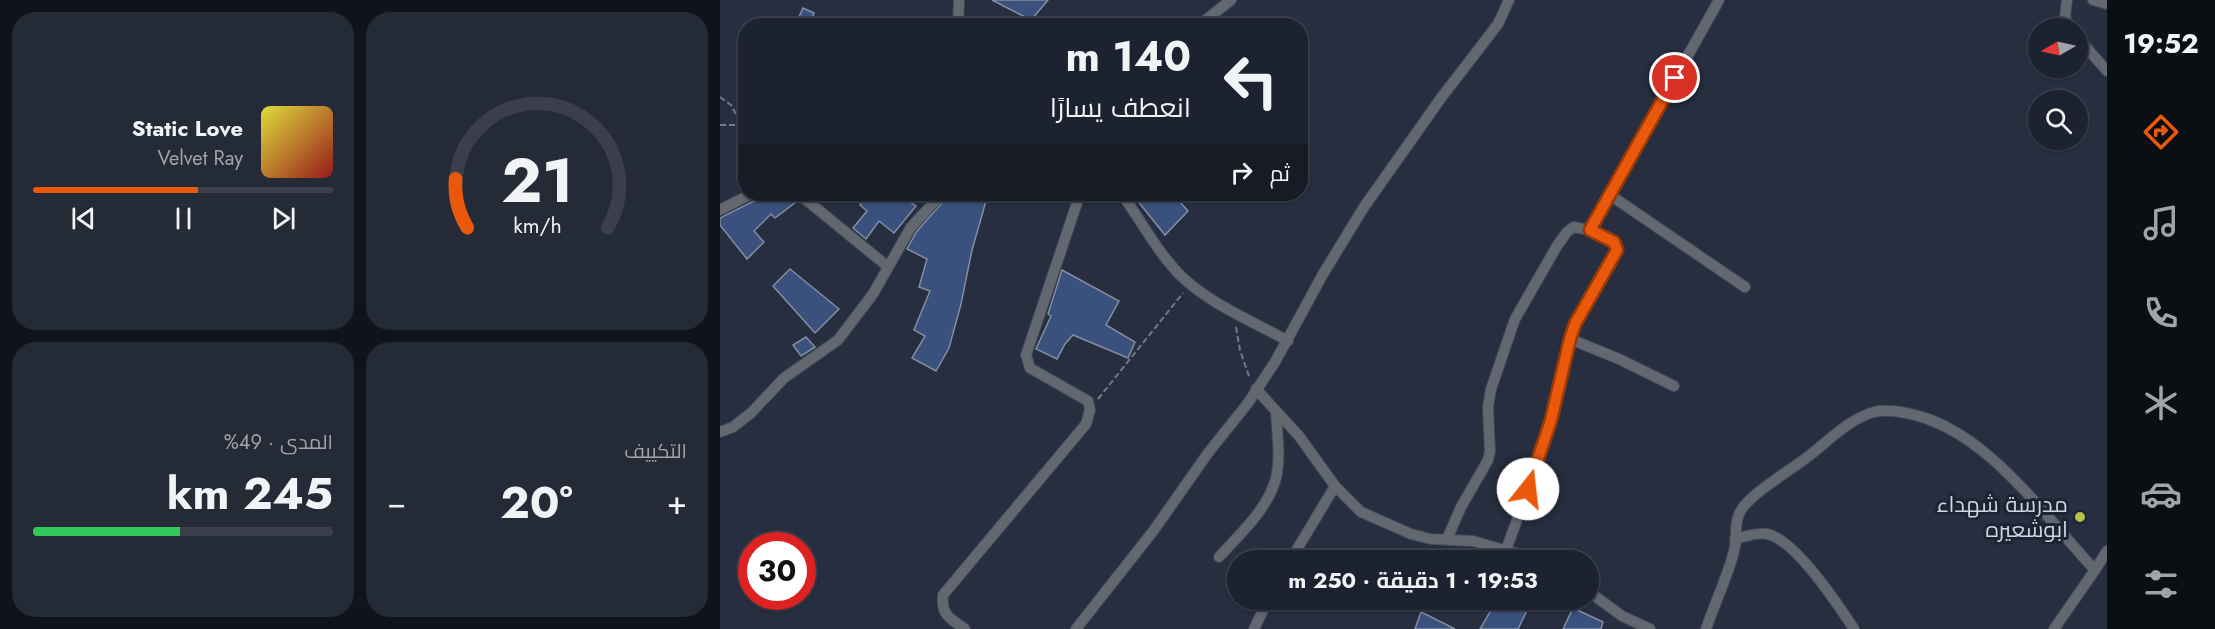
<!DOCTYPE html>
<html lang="ar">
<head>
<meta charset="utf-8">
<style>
  :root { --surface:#1c222f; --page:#252a37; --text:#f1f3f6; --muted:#a0a4aa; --line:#3a3f4b; --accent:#ea580c }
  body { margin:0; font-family:Jost,Cairo,sans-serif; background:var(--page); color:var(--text); direction:rtl; height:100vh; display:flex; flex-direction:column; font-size:22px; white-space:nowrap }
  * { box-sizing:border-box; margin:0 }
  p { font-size:20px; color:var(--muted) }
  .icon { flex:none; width:33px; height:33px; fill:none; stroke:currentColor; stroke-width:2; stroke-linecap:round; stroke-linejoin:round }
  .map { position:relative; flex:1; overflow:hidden; direction:ltr }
  .details { display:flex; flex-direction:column; gap:12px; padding:12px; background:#0f131a; width:720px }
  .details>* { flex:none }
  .top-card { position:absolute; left:18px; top:18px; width:570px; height:183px; border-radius:24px; box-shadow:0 2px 4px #0004,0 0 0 2px var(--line); direction:rtl; background:#1c222f; color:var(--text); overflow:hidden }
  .needle { width:39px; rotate:261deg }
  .controls { position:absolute; left:1308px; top:18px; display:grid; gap:12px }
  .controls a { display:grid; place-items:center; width:60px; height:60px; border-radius:50%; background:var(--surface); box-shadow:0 2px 4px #0004,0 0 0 2px var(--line); font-size:30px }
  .speed { position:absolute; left:18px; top:532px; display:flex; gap:12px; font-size:30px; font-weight:700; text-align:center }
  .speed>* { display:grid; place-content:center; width:78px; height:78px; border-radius:50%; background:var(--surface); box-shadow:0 2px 4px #0004,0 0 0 2px var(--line); line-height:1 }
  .speed .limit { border:9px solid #d22; background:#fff; color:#111 }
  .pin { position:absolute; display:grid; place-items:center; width:51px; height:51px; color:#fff; margin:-26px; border:3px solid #fff; border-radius:50%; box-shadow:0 2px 6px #0007 }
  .me { position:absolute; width:66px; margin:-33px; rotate:16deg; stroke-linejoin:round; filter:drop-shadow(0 0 4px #0008) }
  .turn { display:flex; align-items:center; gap:21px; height:126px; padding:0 18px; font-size:27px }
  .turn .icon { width:78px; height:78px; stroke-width:2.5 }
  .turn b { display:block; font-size:42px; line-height:51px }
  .then { display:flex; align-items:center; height:57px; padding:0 18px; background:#0003; gap:12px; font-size:22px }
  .big { font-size:45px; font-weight:700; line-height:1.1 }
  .details .widget { flex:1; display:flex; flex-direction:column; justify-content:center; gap:9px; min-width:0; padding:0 21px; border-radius:24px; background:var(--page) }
  .details .dial { align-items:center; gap:0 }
  .dial svg { height:156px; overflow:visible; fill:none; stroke:var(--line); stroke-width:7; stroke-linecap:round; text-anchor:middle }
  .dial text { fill:var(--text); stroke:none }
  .song { display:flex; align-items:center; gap:18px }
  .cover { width:72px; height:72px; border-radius:9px; background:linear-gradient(135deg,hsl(60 70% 55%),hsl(0 70% 35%)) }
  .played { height:6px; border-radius:3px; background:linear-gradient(90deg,var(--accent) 55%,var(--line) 55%) }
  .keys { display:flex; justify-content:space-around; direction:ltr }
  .heat { display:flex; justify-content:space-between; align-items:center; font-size:33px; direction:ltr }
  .charge { height:9px; border-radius:4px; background:linear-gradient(90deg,#34c759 49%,var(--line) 0) }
  .details .tiles { flex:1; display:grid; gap:12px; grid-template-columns:repeat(2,1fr) }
  .trip { position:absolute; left:507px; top:550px; width:372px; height:60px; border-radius:30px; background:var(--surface); box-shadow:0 2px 4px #0004,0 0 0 2px var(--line); font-weight:700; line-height:60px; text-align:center; direction:rtl }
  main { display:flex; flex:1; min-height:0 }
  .menu { display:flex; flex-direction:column; width:108px; justify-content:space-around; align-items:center; background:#0b0e13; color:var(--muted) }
  .menu .icon { width:42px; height:42px }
  .menu .selected { color:var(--accent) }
  .menu b { font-size:27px; color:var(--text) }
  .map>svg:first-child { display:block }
  .building { fill:#3a507d; stroke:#838ea2; stroke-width:1.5 }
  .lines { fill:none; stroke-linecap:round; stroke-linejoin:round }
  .minor-casing { stroke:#414959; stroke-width:12 }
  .path { stroke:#727987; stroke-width:2; stroke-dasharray:6 3; stroke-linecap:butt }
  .minor { stroke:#636770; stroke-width:10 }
  .route-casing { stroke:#983908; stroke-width:15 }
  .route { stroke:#ea580c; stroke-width:10 }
  .poi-dot { fill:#b7c148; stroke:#1c2434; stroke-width:2 }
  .labels { text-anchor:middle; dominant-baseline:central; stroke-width:6; stroke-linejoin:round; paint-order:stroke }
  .poi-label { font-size:22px; fill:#d0d6e1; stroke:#1c2434; text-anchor:end }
</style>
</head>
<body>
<main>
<nav class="menu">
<b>19:52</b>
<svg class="icon selected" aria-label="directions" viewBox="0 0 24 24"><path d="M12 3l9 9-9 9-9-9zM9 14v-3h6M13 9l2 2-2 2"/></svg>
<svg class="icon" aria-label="music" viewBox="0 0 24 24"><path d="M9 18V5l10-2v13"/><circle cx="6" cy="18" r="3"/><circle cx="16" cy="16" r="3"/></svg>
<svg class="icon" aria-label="phone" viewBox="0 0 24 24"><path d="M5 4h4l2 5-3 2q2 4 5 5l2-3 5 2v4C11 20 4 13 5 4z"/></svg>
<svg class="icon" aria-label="climate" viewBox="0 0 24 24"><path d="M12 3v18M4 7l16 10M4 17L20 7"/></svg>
<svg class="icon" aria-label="car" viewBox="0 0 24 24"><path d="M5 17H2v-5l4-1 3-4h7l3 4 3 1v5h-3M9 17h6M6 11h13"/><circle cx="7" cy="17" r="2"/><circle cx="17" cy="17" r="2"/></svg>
<svg class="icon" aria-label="filters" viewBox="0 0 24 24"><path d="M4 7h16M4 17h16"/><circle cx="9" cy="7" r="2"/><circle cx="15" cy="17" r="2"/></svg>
</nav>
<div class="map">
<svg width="1387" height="629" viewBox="0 0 1387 629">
  <rect width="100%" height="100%" fill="#262e3f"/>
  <!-- building -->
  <g class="building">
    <path d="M272,0H328L311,20Z"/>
    <path d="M83,8L94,13L91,23L78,19Z"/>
    <path d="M39,194H66L76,202L55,218L51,214L34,231L44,242L27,259L0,225V218L34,201Z"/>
    <path d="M148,194H178L196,206L174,233L159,221L146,239L133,228L147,211L140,205Z"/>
    <path d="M230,194H268L252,250L241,304L229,348L216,371L192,358L205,336L194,330L210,291L199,287L207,259L187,249L197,231Z"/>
    <path d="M412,194H453L468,211L445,235Z"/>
    <path d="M70,269L119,309L95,333L53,286Z"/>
    <path d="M342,270L399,301L386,325L415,342L408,358L353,335L345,344L337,359L316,349L331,316L328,314Z"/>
    <path d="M86,337L95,347L81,356L73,345Z"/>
    <path d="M777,600H812L798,629H760Z"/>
    <path d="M853,608L883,622L881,629H843Z"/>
    <path d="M701,612L735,629H695Z"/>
  </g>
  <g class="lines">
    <defs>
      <g id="minor">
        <path d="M1347,0L1345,17L1350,28"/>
        <path d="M1373,0L1387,4"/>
        <path d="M238,26L239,0"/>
        <path d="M478,26L511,0"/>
        <path d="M1358,38L1387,71"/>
        <path d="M79,194L167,266"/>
        <path d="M402,194C421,221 438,253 461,276C490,304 532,321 568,341"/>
        <path d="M890,195L1025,287"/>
        <path d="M0,210L31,194"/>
        <path d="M850,339L899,359L954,386"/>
        <path d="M536,389L579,436L615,486L641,512L691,534L711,539L753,541L823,561"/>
        <path d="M0,432L13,427L31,413L64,378L118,340L153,294L191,227L222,194"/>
        <path d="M727,539L741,507L768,460L770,451L768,407L771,389L795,319L837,246L847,232L854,227L870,230L999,0"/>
        <path d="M1015,539C1024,537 1037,532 1047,534C1075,539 1119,606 1134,629"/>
        <path d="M786,550C802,507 817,463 831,419C840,393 841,365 850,339C860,307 885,281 897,250L894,242L870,230"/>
        <path d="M499,557C520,534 548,509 556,478C561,457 557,433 556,412"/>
        <path d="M570,561L615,486"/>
        <path d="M1375,570L1387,551"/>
        <path d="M868,591L902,616L930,629"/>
        <path d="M245,629C230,618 221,616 223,595L366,424L370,410L368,401L310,368L306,355L360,194"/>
        <path d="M356,629L434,530L488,453L528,403L555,362L603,274L644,207L721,98L778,24L789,0"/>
        <path d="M534,629L548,600"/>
        <path d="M986,629C994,605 1010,571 1015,547C1017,535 1014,523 1020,512C1029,494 1073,469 1090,455C1109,440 1131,418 1154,412C1164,410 1176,411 1186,413C1265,427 1323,515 1375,570L1334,629"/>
      </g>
    </defs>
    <!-- minor casing -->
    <use href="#minor" class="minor-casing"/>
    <!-- path -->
    <g class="path">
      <path d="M0,97L11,105L22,125"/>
      <path d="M0,125H22L26,127"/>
      <path d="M516,327L520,350L530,379"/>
      <path d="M378,399L463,293"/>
    </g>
    <!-- minor -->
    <use href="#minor" class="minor"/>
  </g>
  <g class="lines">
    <defs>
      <path id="route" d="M808,489L831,420L850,339L855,324L897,250L894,242L870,230L955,78"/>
    </defs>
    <!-- route casing -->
    <use href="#route" class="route-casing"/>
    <!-- route -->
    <use href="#route" class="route"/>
  </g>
  <!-- markers -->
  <circle class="poi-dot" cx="1360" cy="517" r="6"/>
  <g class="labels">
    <!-- poi labels -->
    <g class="poi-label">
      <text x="1348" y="504">مدرسة شهداء<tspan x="1348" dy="25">ابوشعيره</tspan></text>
    </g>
  </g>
</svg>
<div class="controls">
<a><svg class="needle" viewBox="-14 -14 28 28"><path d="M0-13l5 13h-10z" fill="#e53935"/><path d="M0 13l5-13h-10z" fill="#a0a4aa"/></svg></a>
<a><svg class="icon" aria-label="search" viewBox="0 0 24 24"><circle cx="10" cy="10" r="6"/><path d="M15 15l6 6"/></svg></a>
</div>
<div class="speed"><div class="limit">30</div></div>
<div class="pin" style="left:955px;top:78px;background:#d93025"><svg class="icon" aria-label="arrive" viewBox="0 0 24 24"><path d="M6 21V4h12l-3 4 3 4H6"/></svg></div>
<svg class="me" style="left:808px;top:489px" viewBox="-20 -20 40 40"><circle r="19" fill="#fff"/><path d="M0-13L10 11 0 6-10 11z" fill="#ea580c"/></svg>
<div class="trip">19:53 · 1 دقيقة · 250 m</div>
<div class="top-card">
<div class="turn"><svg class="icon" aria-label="left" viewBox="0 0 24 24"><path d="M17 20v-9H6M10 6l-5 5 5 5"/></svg><div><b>140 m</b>انعطف يسارًا</div></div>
<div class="then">ثم<svg class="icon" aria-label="right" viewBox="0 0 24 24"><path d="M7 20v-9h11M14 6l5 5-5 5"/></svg></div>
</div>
</div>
<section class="details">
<div class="tiles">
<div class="widget dial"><svg viewBox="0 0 100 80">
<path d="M14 69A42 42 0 1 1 86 69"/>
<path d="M14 69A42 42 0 0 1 8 44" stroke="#ea580c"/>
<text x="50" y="56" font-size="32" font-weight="700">21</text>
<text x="50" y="72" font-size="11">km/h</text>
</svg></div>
<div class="widget">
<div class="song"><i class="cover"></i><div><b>Static Love</b><p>Velvet Ray</p></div></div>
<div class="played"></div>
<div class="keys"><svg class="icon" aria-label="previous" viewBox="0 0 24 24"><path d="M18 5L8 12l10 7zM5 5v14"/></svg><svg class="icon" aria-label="pause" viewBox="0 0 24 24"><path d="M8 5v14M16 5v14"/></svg><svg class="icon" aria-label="next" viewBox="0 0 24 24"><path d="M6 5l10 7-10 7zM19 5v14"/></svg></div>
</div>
<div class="widget"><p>التكييف</p>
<div class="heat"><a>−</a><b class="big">20°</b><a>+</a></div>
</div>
<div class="widget"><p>المدى · 49%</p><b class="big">245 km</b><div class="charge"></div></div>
</div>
</section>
</main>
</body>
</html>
